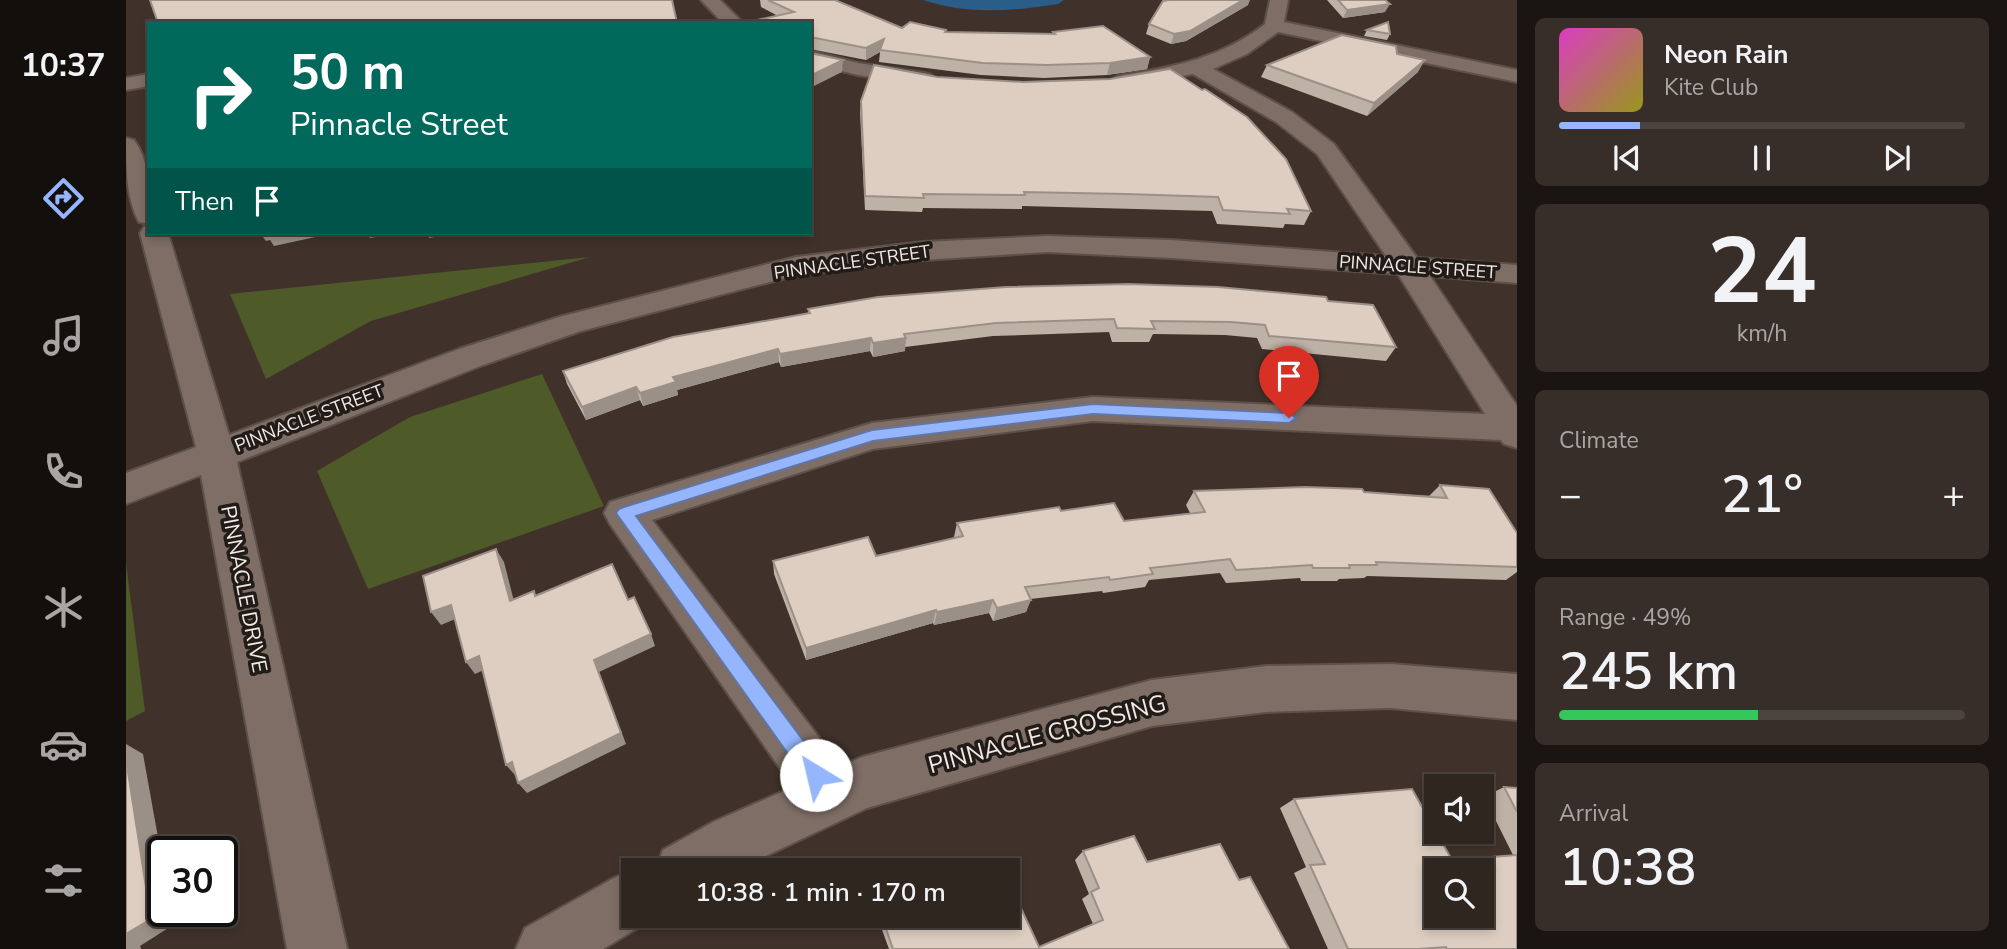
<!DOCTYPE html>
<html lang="en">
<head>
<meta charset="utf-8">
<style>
  :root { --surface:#302620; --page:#382e29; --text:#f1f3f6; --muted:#a8a5a5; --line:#4b433e; --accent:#95b6fd }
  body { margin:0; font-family:"Nunito Sans",sans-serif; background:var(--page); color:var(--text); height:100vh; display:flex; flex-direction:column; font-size:26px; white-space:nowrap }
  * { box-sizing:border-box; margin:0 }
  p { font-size:23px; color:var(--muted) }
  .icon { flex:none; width:38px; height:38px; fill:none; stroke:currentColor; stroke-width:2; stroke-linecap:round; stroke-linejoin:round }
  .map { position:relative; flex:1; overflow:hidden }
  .drawer { display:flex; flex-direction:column; gap:18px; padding:18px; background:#1a1512; width:490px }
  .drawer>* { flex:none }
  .banner { position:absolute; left:21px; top:21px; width:665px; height:214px; border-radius:0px; box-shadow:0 4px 10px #0003,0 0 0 2px var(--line); background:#00695c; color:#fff; overflow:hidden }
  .controls { position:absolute; left:1298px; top:774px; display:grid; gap:14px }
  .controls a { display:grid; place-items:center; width:70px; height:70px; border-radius:0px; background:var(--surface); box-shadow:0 4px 10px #0003,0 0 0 2px var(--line); font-size:35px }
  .speed { position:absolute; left:21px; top:836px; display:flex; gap:14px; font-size:35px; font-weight:700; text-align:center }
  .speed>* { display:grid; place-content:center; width:91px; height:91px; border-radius:50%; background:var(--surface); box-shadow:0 4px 10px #0003,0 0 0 2px var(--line); line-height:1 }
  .speed .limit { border:4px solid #111; border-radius:10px; background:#fff; color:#111 }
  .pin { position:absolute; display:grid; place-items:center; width:60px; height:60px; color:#fff; margin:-72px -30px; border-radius:50% 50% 50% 0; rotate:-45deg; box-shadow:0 0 7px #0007 }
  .pin .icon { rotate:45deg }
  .me { position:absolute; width:77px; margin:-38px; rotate:324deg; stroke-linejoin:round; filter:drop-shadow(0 0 5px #0008) }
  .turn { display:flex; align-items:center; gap:24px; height:147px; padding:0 28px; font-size:32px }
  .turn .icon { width:91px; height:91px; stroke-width:2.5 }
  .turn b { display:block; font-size:49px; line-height:60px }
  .then { display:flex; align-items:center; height:66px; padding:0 28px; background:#0003; gap:14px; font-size:26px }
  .big { font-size:52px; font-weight:600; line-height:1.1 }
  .drawer .card { flex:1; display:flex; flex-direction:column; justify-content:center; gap:10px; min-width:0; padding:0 24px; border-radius:10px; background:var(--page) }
  .drawer .dial { align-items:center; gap:0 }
  .dial b { font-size:91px; line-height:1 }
  .song { display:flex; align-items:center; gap:21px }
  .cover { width:84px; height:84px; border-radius:10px; background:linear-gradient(135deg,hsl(310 70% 55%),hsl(60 70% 35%)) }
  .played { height:7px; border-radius:4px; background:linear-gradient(90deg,var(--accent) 20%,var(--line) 20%) }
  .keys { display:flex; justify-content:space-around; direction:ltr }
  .heat { display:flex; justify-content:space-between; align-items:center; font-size:38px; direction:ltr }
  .charge { height:10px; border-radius:5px; background:linear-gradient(90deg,#34c759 49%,var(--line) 0) }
  .trip { position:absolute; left:495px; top:858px; width:399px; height:70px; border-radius:0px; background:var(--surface); box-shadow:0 4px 10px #0003,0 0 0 2px var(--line); font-weight:600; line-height:70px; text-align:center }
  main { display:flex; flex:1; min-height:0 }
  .tabs { display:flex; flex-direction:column; width:126px; justify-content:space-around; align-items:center; background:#130f0d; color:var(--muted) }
  .tabs .icon { width:49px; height:49px }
  .tabs .active { color:var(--accent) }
  .tabs b { font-size:32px; color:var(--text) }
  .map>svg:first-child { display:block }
  .green { fill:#4e5a27 }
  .water { fill:#2a5d87 }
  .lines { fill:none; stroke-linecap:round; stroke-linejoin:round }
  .minor-casing { stroke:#5c5049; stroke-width:4 }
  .minor { fill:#7e6e66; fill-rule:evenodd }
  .wall { fill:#beb1a6 }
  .shaded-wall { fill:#9b9087 }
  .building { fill:#ddcec1; stroke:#9b9087; stroke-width:2; fill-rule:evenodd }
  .route { fill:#95b6fd; stroke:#6176a4; stroke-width:2 }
  .labels { text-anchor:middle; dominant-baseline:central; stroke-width:7; stroke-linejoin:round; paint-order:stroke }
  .far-street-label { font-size:18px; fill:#f2e8e4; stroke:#221c18 }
  .street-label { font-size:21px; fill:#f2e8e4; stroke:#221c18 }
  .near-street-label { font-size:24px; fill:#f2e8e4; stroke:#221c18 }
</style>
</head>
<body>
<main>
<nav class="tabs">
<b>10:37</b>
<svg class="icon active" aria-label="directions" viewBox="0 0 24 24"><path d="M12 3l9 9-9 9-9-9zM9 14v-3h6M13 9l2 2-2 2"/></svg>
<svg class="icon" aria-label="music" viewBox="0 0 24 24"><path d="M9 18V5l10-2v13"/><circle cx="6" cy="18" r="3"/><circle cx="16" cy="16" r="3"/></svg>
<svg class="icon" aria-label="phone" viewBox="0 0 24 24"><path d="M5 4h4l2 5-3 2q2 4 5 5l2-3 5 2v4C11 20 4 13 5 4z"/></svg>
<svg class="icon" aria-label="climate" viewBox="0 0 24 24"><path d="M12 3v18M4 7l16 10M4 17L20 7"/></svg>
<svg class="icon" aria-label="car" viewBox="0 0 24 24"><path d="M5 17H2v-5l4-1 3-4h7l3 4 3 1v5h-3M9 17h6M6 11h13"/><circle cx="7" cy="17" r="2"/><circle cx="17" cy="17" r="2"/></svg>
<svg class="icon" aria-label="filters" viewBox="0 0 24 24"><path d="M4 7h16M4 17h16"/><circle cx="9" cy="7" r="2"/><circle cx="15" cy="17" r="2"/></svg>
</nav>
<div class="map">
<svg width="1391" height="949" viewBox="0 0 1391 949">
  <rect width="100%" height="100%" fill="#40322b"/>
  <!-- green -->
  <g class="green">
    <path d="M464,257L245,321L140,379L104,294Z"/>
    <path d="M416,374L478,506L242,589L191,471L284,417Z"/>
    <path d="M0,563L19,711L0,721Z"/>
  </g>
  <!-- water -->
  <path class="water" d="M797,0H938L932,4C887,11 841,15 797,0Z"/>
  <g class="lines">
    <defs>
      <g id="minor">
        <path d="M575,0H594L617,23H597Z"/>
        <path d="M1144,0H1162L1158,22L1391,70V82L1152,32L1121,54L1087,69L1166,112L1208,144L1291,258L1391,265V283L1304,276L1391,406V448L1378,444L1375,440L967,421L747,449L526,520L715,766L736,757L1026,680L1140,666L1264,664L1391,674V720L1264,708L1140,712L1026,726L741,808L610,870H529L537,850L587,822L667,787L484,524L478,513L484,502L746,423L967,397L1359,414L1272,274L1045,258L921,252L797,260L671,275L455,331L357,365L111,462L221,949H161L75,475L0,504V473L70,447L14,233L18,227L23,226V233H42L103,435L333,349L433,317L670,257L797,242L921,236L1045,240L1260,256L1191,154L1150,122L1067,74L997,87L990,85L987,81L990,77L997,75C1049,67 1097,57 1139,24Z"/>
        <path d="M684,51L732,63L798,73L805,75L808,79L805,83L798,85L732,75L684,63Z"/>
        <path d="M23,74V86L0,90V78Z"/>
        <path d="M0,138L8,140C26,165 23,195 23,224L13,222C0,198 0,166 0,138Z"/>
        <path d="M508,869V915H530L528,918L477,949H390L399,928L488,878Z"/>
      </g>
    </defs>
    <!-- minor casing -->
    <use href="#minor" class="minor-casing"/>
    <!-- minor -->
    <use href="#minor" class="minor"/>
  </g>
  <!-- wall -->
  <g class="wall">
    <path d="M634,0H709L776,28L820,32L927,34V32L1024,57L1021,69L981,75L918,78L855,75L753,62L754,52L740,60L684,49L652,16L635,7Z"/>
    <path d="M1201,0H1259V12L1217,18Z"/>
    <path d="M1122,5L1060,41L1045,44L1020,34L1023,24Z"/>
    <path d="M1241,30L1264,34L1261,40L1238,36Z"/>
    <path d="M1271,54L1292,72L1241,116L1135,77L1141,65Z"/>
    <path d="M735,101L1185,211L1178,225L1159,224L1157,228L1091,224L1086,211L896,206V209L797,208L796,212L739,210L734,113Z"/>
    <path d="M1202,301L1270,347L1260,361L1136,349L1131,338L1099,335L1027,334L1023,342H986L983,332L867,336L779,347V351L747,357L744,351L655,367L653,362L551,390L552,395L517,406L514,400L460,420L441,384L437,371L682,313V309Z"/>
    <path d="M1314,485L1391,533V572L1380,580L1241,576L1238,578L1213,579L1211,581H1175L1174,578L1100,583L1094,573L1023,580L1019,587L977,593L976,591L904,599L900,612L867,621L863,613L808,625L807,623L680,660L648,574L647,561L750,556L829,538L828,537L831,523L935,511L998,521L1064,513L1060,505L1068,491L1238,492L1303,496Z"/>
    <path d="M1378,787L1391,788V949H1202L1168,873L1180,867L1154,808L1168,799L1326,860L1387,855L1358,797Z"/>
    <path d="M957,851L1113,880L1163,949H763L755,927L757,920L913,947L967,924L956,899L963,894L949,860Z"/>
  </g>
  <!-- shaded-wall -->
  <g class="shaded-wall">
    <path d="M1117,0H1124L1122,5L1060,41L1045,44L1048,34Z"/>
    <path d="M1264,4L1259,12L1217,18L1221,10Z"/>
    <path d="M758,39L754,52L740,60V48Z"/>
    <path d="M1024,57L1021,69L981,75L984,63Z"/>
    <path d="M717,60L716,72L684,88V76Z"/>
    <path d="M1299,60L1292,72L1241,116L1248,103Z"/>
    <path d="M134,233H208L148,246L144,240L140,241Z"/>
    <path d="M241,233H274L244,238Z"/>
    <path d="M301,233H331L303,238Z"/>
    <path d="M745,338L744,351L655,367L654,354Z"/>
    <path d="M780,338L779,351L747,357V343Z"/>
    <path d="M652,349L653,362L551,390L552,395L517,406L514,393L547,377Z"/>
    <path d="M510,387L514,400L460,420L456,407Z"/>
    <path d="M370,549L378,562L391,613L384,601Z"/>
    <path d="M867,600L863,613L808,625L811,612Z"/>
    <path d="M905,600L900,612L867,621L871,608Z"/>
    <path d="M325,605L334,617L315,625L305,612Z"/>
    <path d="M810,610L807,623L680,660V648Z"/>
    <path d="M525,634L529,646L473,672L500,744L401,793L392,783L468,660Z"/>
    <path d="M353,656L362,668L349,674L340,662Z"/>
    <path d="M0,744L17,754L37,865V912H45L47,925L14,946L15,949H0Z"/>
    <path d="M386,762L395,772L389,775L380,765Z"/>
  </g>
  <!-- building -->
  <g class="building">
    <path d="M24,0H546L551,23H32Z"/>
    <path d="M642,0H709L776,28L784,22L820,30L819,32L929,34L927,32L977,26L1024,57L984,63L921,65L857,63L754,50L758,39L740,48L684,37V23H617L668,12Z"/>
    <path d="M1043,0H1117L1064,31L1048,34L1023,24L1037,1Z"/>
    <path d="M1212,0H1259L1264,4L1221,10Z"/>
    <path d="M1262,22L1264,34L1241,30Z"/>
    <path d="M1216,35L1270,46L1271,54L1299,60L1248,103L1141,65Z"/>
    <path d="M684,53L717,60L684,76Z"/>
    <path d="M748,65L811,77L897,82L984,79L1044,69L1076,90L1079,89L1121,117L1160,159L1185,211L1161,209L1164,214L1097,210L1092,197L1000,194L898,192L899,195L797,194L798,198L739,196L735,101Z"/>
    <path d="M1002,284L1092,287L1200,297L1202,301L1247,305L1270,347L1143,336L1139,325L1105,322L1025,321L1029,329L991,328L988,319L870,323L778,334L780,338L747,343L745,338L654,354L652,349L547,377L550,382L514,393L510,387L456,407L437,371L547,337L684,313L682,309L752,297L880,287Z"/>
    <path d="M1314,485L1363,489L1391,533V567L1250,562L1251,565H1223L1224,568H1187L1186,565L1110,570L1104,559L1024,568L1027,574L984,580L983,577L899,587L905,600L871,608L867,600L811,612L810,610L680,648L647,561L742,537L750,556L837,536L831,523L933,507L935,511L988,503L998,521L1079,512L1068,491L1179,487L1236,489L1238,492L1321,498Z"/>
    <path d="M370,549L384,601L408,591L409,596L486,564L502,600L508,597L525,634L468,660L495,733L392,783L386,762L380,765L353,656L340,662L325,605L305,612L297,576Z"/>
    <path d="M0,759L25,919L0,934Z"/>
    <path d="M1378,787L1391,788V812Z"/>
    <path d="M1286,789L1326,860L1391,855V949H1321L1320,947L1293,949H1222L1184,865L1199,864L1168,799ZM1311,870H1356V915H1311Z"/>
    <path d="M1008,836L1021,862L1094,844L1113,880L1124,877L1163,949H767L757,920L770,915H882V880L913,947L977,920L965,892L973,888L957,851Z"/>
  </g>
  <!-- route -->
  <path class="route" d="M967,404L1163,413L1170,418L1163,423L967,414L747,441L510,516L697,767L701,775L697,782L690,785L682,782L490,513L493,509L498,507L746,430Z"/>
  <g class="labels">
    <!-- far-street labels -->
    <g class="far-street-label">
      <text transform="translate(726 262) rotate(-8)">PINNACLE STREET</text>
      <text transform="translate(1292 267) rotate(4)">PINNACLE STREET</text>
      <text transform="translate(183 418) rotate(-21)">PINNACLE STREET</text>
    </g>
    <!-- street labels -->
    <g class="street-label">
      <text transform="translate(118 589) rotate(79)">PINNACLE DRIVE</text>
    </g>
    <!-- near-street labels -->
    <g class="near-street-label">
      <text transform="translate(921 734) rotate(-15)">PINNACLE CROSSING</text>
    </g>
  </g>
</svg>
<div class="controls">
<a><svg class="icon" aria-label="sound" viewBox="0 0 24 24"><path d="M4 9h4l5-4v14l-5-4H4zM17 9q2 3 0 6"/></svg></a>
<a><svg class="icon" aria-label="search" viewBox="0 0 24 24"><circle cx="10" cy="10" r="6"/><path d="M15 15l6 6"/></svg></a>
</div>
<div class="speed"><div class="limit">30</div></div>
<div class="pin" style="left:1163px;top:418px;background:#d93025"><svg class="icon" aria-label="arrive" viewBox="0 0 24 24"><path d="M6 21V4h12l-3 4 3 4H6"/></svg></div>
<svg class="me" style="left:690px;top:775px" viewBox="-20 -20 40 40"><circle r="19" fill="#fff"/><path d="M0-13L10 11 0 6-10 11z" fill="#95b6fd"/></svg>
<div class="trip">10:38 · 1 min · 170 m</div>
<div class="banner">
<div class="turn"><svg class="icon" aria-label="right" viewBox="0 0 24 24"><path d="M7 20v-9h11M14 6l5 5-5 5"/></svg><div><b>50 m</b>Pinnacle Street</div></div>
<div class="then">Then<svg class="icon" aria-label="arrive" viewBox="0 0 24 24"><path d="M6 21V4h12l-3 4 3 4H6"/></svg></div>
</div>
</div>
<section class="drawer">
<div class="card">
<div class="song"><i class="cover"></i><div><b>Neon Rain</b><p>Kite Club</p></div></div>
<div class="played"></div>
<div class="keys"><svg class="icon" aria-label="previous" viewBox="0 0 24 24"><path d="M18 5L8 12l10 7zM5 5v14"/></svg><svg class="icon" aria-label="pause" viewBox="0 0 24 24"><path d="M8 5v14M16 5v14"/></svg><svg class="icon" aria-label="next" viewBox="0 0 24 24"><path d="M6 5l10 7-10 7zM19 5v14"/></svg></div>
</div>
<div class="card dial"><b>24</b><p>km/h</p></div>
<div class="card"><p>Climate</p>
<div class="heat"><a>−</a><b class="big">21°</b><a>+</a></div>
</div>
<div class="card"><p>Range · 49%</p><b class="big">245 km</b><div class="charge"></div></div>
<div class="card"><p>Arrival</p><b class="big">10:38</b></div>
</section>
</main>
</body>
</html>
